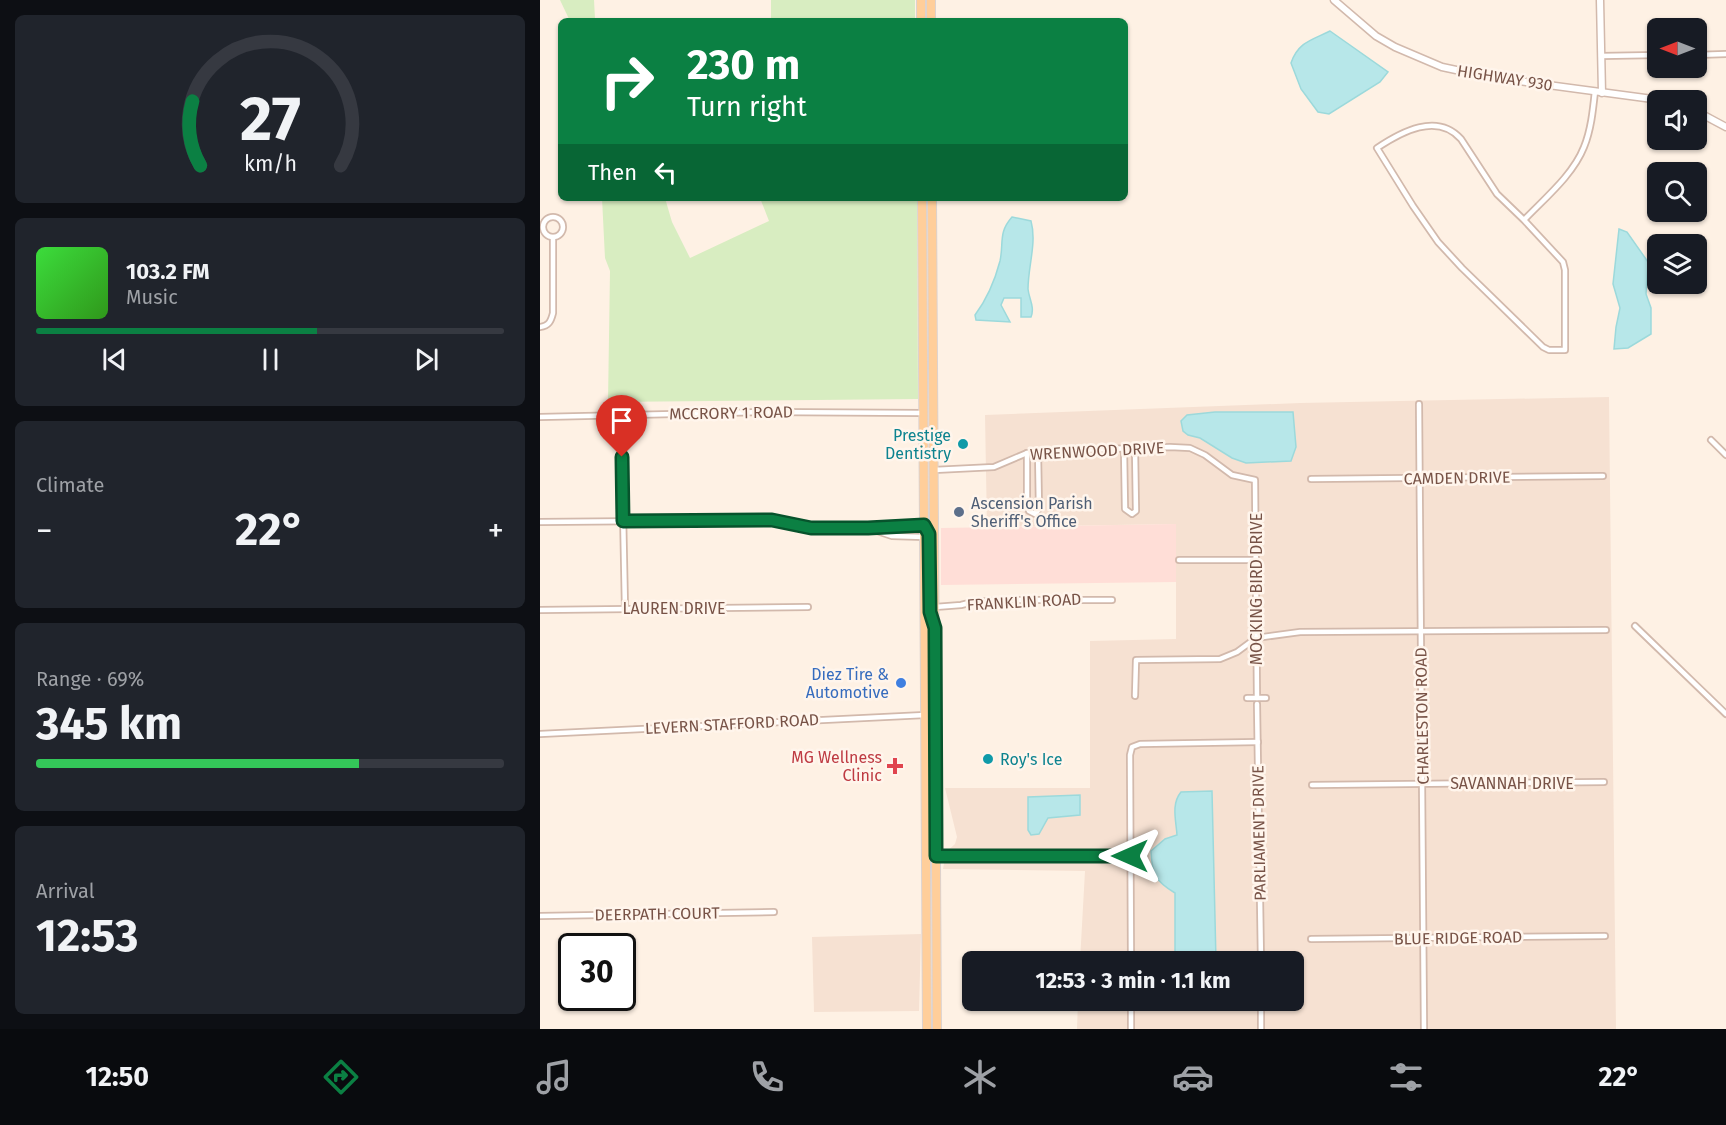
<!DOCTYPE html>
<html lang="en">
<head>
<meta charset="utf-8">
<style>
  :root { --surface:#171b24; --page:#20242c; --text:#f1f3f6; --muted:#9ea1a6; --line:#363941; --accent:#0b8043 }
  body { margin:0; font-family:"Fira Sans",sans-serif; background:var(--page); color:var(--text); height:100vh; display:flex; flex-direction:column; font-size:22px; white-space:nowrap }
  * { box-sizing:border-box; margin:0 }
  p { font-size:20px; color:var(--muted) }
  .icon { flex:none; width:33px; height:33px; fill:none; stroke:currentColor; stroke-width:2; stroke-linecap:round; stroke-linejoin:round }
  .map { position:relative; flex:1; overflow:hidden }
  .drawer { display:flex; flex-direction:column; gap:15px; padding:15px; background:#0d0f14; width:540px }
  .drawer>* { flex:none }
  .hud { position:absolute; left:18px; top:18px; width:570px; height:183px; border-radius:9px; box-shadow:0 2px 4px #0004; background:#0b8043; color:#fff; overflow:hidden }
  .needle { width:39px; rotate:270deg }
  .buttons { position:absolute; left:1107px; top:18px; display:grid; gap:12px }
  .buttons a { display:grid; place-items:center; width:60px; height:60px; border-radius:9px; background:var(--surface); box-shadow:0 2px 4px #0004; font-size:30px }
  .speed { position:absolute; left:18px; top:933px; display:flex; gap:12px; font-size:30px; font-weight:700; text-align:center }
  .speed>* { display:grid; place-content:center; width:78px; height:78px; border-radius:50%; background:var(--surface); box-shadow:0 2px 4px #0004; line-height:1 }
  .speed .limit { border:3px solid #111; border-radius:9px; background:#fff; color:#111 }
  .pin { position:absolute; display:grid; place-items:center; width:51px; height:51px; color:#fff; margin:-62px -26px; border-radius:50% 50% 50% 0; rotate:-45deg; box-shadow:0 0 6px #0007 }
  .pin .icon { rotate:45deg }
  .me { position:absolute; width:66px; margin:-33px; rotate:270deg; stroke-linejoin:round; filter:drop-shadow(0 0 4px #0008) }
  .turn { display:flex; align-items:center; gap:21px; height:126px; padding:0 30px; font-size:27px }
  .turn .icon { width:78px; height:78px; stroke-width:2.5 }
  .turn b { display:block; font-size:42px; line-height:51px }
  .then { display:flex; align-items:center; height:57px; padding:0 30px; background:#0003; gap:12px; font-size:22px }
  .big { font-size:45px; font-weight:700; line-height:1.1 }
  .drawer .card { flex:1; display:flex; flex-direction:column; justify-content:center; gap:9px; min-width:0; padding:0 21px; border-radius:9px; background:var(--page) }
  .drawer .dial { align-items:center; gap:0 }
  .dial svg { height:156px; overflow:visible; fill:none; stroke:var(--line); stroke-width:7; stroke-linecap:round; text-anchor:middle }
  .dial text { fill:var(--text); stroke:none }
  .song { display:flex; align-items:center; gap:18px }
  .cover { width:72px; height:72px; border-radius:9px; background:linear-gradient(135deg,hsl(120 70% 55%),hsl(110 70% 35%)) }
  .played { height:6px; border-radius:3px; background:linear-gradient(90deg,var(--accent) 60%,var(--line) 60%) }
  .keys { display:flex; justify-content:space-around; direction:ltr }
  .heat { display:flex; justify-content:space-between; align-items:center; font-size:33px; direction:ltr }
  .charge { height:9px; border-radius:4px; background:linear-gradient(90deg,#34c759 69%,var(--line) 0) }
  .trip { position:absolute; left:422px; top:951px; width:342px; height:60px; border-radius:9px; background:var(--surface); box-shadow:0 2px 4px #0004; font-weight:700; line-height:60px; text-align:center }
  .tab-bar { display:flex; height:96px; justify-content:space-around; align-items:center; background:#090b0e; color:var(--muted) }
  .tab-bar .icon { width:42px; height:42px }
  .tab-bar .active { color:var(--accent) }
  .tab-bar b { font-size:27px; color:var(--text) }
  main { display:flex; flex:1; min-height:0 }
  .map>svg:first-child { display:block }
  .residential { fill:#f6e1d2 }
  .commercial { fill:#ffded7 }
  .green { fill:#d8edc1 }
  .water { fill:#b7e7e9; stroke:#9cd9db; stroke-width:1.5 }
  .lines { fill:none; stroke-linecap:round; stroke-linejoin:round }
  .minor-casing { stroke:#d2b9ac; stroke-width:8 }
  .tertiary-casing { stroke:#d2b9ac; stroke-width:9 }
  .primary-casing { stroke:#dcd2cf; stroke-width:10 }
  .minor { stroke:#fff; stroke-width:4.5 }
  .tertiary { stroke:#fff; stroke-width:6 }
  .primary { stroke:#ffce9a; stroke-width:8 }
  .route-casing { stroke:#07532c; stroke-width:15 }
  .route { stroke:#0b8043; stroke-width:10 }
  .culture-dot { fill:#0f9aa8; stroke:#fff5ec; stroke-width:2 }
  .service-dot { fill:#5c6f8a; stroke:#fff5ec; stroke-width:2 }
  .shop-dot { fill:#3f7fe0; stroke:#fff5ec; stroke-width:2 }
  .health-dot { fill:#e0444e; stroke:#fff5ec; stroke-width:2 }
  .labels { text-anchor:middle; dominant-baseline:central; stroke-width:5; stroke-linejoin:round; paint-order:stroke }
  .street-label { font-size:16px; fill:#785347; stroke:#fff5ec }
  .culture-label { font-size:16px; fill:#0d838f; stroke:#fff5ec; text-anchor:end }
  .service-label { font-size:16px; fill:#4e5e75; stroke:#fff5ec; text-anchor:start }
  .shop-label { font-size:16px; fill:#366cbe; stroke:#fff5ec; text-anchor:end }
  .health-label { font-size:16px; fill:#be3a42; stroke:#fff5ec; text-anchor:end }
</style>
</head>
<body>
<main>
<section class="drawer">
<div class="card dial"><svg viewBox="0 0 100 80">
<path d="M14 69A42 42 0 1 1 86 69"/>
<path d="M14 69A42 42 0 0 1 10 36" stroke="#0b8043"/>
<text x="50" y="56" font-size="32" font-weight="700">27</text>
<text x="50" y="72" font-size="11">km/h</text>
</svg></div>
<div class="card">
<div class="song"><i class="cover"></i><div><b>103.2 FM</b><p>Music</p></div></div>
<div class="played"></div>
<div class="keys"><svg class="icon" aria-label="previous" viewBox="0 0 24 24"><path d="M18 5L8 12l10 7zM5 5v14"/></svg><svg class="icon" aria-label="pause" viewBox="0 0 24 24"><path d="M8 5v14M16 5v14"/></svg><svg class="icon" aria-label="next" viewBox="0 0 24 24"><path d="M6 5l10 7-10 7zM19 5v14"/></svg></div>
</div>
<div class="card"><p>Climate</p>
<div class="heat"><a>−</a><b class="big">22°</b><a>+</a></div>
</div>
<div class="card"><p>Range · 69%</p><b class="big">345 km</b><div class="charge"></div></div>
<div class="card"><p>Arrival</p><b class="big">12:53</b></div>
</section>
<div class="map">
<svg width="1186" height="1029" viewBox="0 0 1186 1029">
  <rect width="100%" height="100%" fill="#fef1e4"/>
  <!-- residential -->
  <g class="residential">
    <path d="M1069,397L1076,1029H537L538,1001L753,1000V962L540,961L545,871L403,869L406,852L415,844L417,837L405,788H550V641L636,639V524L447,527L445,415L760,403Z"/>
    <path d="M381,934L379,1011L274,1012L272,937Z"/>
  </g>
  <!-- commercial -->
  <path class="commercial" d="M636,524V582L401,585V528Z"/>
  <!-- green -->
  <g class="green">
    <path d="M20,0H54L55,19L30,21Z"/>
    <rect x="231" y="0" width="144" height="21"/>
    <path d="M62,198H125L132,222L150,258L229,221L220,198H377L378,399L68,402L70,271L65,258Z"/>
  </g>
  <!-- water -->
  <g class="water">
    <path d="M790,31L848,72L840,82L789,114L778,112L761,89L751,63C758,42 772,40 790,31Z"/>
    <path d="M472,217L491,221C497,243 488,266 488,289C489,299 495,307 491,317H481V298H464L461,305L470,322L436,320L435,315C447,299 455,280 460,261C464,242 458,233 472,217Z"/>
    <path d="M1079,229L1087,232L1108,262L1106,294L1111,308V334L1088,348L1074,349L1076,327L1080,308L1073,284Z"/>
    <path d="M675,412H753L756,447L751,461L706,463L692,458L660,438L648,435L643,431L641,421L647,415Z"/>
    <path d="M672,791L676,961H635V893C615,881 612,874 611,851L625,839L637,835C636,820 631,804 641,792Z"/>
    <path d="M540,795V815L508,818L499,834L491,835L488,830V797Z"/>
  </g>
  <g class="lines">
    <defs>
      <g id="minor">
        <path d="M1156,55L1186,54"/>
        <path d="M1061,56L1118,55"/>
        <circle cx="13" cy="227" r="10"/>
        <path d="M984,220L957,194L921,139C897,112 861,132 837,148L873,206L898,242L922,268L1003,347L1009,350H1025V270L1023,262L984,220C1005,198 1033,175 1044,147C1051,130 1053,110 1055,91"/>
        <path d="M0,327C9,326 11,321 13,313V237"/>
        <path d="M879,404L884,1029"/>
        <path d="M81,415L85,608"/>
        <path d="M0,417L227,412L383,413"/>
        <path d="M1171,440L1186,455"/>
        <path d="M584,449L585,509L592,514L596,511L595,449"/>
        <path d="M487,453V505L489,511L495,514L499,509L498,451"/>
        <path d="M394,470L454,467L487,453L502,451L630,447L650,448L665,455L692,475L715,480L717,698"/>
        <path d="M771,479L1063,476"/>
        <path d="M0,522L232,520L271,528H328L384,525"/>
        <path d="M331,529L352,536L384,537"/>
        <path d="M639,560H716"/>
        <path d="M395,607L421,605L433,602L468,600H572"/>
        <path d="M0,610L268,607"/>
        <path d="M1095,626L1186,714"/>
        <path d="M595,696L596,660L680,659L697,652L716,638L760,632L1066,630"/>
        <path d="M707,698H726"/>
        <path d="M717,704L721,962"/>
        <path d="M0,734L385,715"/>
        <path d="M772,785L1064,782"/>
        <path d="M396,856H590"/>
        <path d="M0,916L234,912"/>
        <path d="M771,939L1065,936"/>
        <path d="M591,962L590,755L592,747L600,744L718,742"/>
        <path d="M591,1000V1029"/>
        <path d="M721,1029V1000"/>
      </g>
      <g id="tertiary">
        <path d="M794,0L836,36L855,47L902,67L949,77L1120,100"/>
        <path d="M1060,0L1062,93"/>
        <path d="M1156,111L1186,127"/>
      </g>
      <g id="primary">
        <path d="M381,0V21"/>
        <path d="M391,0V21"/>
        <path d="M382,198L387,1029"/>
        <path d="M392,198L397,1029"/>
      </g>
    </defs>
    <!-- minor casing -->
    <use href="#minor" class="minor-casing"/>
    <!-- tertiary casing -->
    <use href="#tertiary" class="tertiary-casing"/>
    <!-- primary casing -->
    <use href="#primary" class="primary-casing"/>
    <!-- minor -->
    <use href="#minor" class="minor"/>
    <!-- tertiary -->
    <use href="#tertiary" class="tertiary"/>
    <!-- primary -->
    <use href="#primary" class="primary"/>
  </g>
  <g class="lines">
    <defs>
      <path id="route" d="M82,457L83,521L232,520L271,528H328L384,525L389,534L390,612L395,628L396,856H590"/>
    </defs>
    <!-- route casing -->
    <use href="#route" class="route-casing"/>
    <!-- route -->
    <use href="#route" class="route"/>
  </g>
  <!-- markers -->
  <g class="culture-dot">
    <circle cx="423" cy="444" r="6"/>
    <circle cx="448" cy="759" r="6"/>
  </g>
  <circle class="service-dot" cx="419" cy="512" r="6"/>
  <circle class="shop-dot" cx="361" cy="683" r="6"/>
  <path class="health-dot" d="M352 757h6v6h6v6h-6v6h-6v-6h-6v-6h6z"/>
  <g class="labels">
    <!-- street labels -->
    <g class="street-label">
      <text transform="translate(965 78) rotate(9)">HIGHWAY 930</text>
      <text transform="translate(191 413) rotate(-1)">MCCRORY 1 ROAD</text>
      <text transform="translate(557 451) rotate(-3)">WRENWOOD DRIVE</text>
      <text transform="translate(917 478) rotate(-1)">CAMDEN DRIVE</text>
      <text transform="translate(716 589) rotate(-90)">MOCKING BIRD DRIVE</text>
      <text transform="translate(484 602) rotate(-3)">FRANKLIN ROAD</text>
      <text x="134" y="608">LAUREN DRIVE</text>
      <text transform="translate(882 716) rotate(-91)">CHARLESTON ROAD</text>
      <text transform="translate(192 724) rotate(-3)">LEVERN STAFFORD ROAD</text>
      <text x="972" y="783">SAVANNAH DRIVE</text>
      <text transform="translate(719 833) rotate(-91)">PARLIAMENT DRIVE</text>
      <text transform="translate(117 914) rotate(-1)">DEERPATH COURT</text>
      <text transform="translate(918 938) rotate(-1)">BLUE RIDGE ROAD</text>
    </g>
    <!-- culture labels -->
    <g class="culture-label">
      <text x="411" y="435">Prestige<tspan x="411" dy="18">Dentistry</tspan></text>
      <text x="460" y="759" text-anchor="start">Roy's Ice</text>
    </g>
    <!-- service labels -->
    <g class="service-label">
      <text x="431" y="503">Ascension Parish<tspan x="431" dy="18">Sheriff's Office</tspan></text>
    </g>
    <!-- shop labels -->
    <g class="shop-label">
      <text x="349" y="674">Diez Tire &amp;<tspan x="349" dy="18">Automotive</tspan></text>
    </g>
    <!-- health labels -->
    <g class="health-label">
      <text x="342" y="757">MG Wellness<tspan x="342" dy="18">Clinic</tspan></text>
    </g>
  </g>
</svg>
<div class="buttons">
<a><svg class="needle" viewBox="-14 -14 28 28"><path d="M0-13l5 13h-10z" fill="#e53935"/><path d="M0 13l5-13h-10z" fill="#9ea1a6"/></svg></a>
<a><svg class="icon" aria-label="sound" viewBox="0 0 24 24"><path d="M4 9h4l5-4v14l-5-4H4zM17 9q2 3 0 6"/></svg></a>
<a><svg class="icon" aria-label="search" viewBox="0 0 24 24"><circle cx="10" cy="10" r="6"/><path d="M15 15l6 6"/></svg></a>
<a><svg class="icon" aria-label="layers" viewBox="0 0 24 24"><path d="M12 4l9 5-9 5-9-5zM3 14l9 5 9-5"/></svg></a>
</div>
<div class="speed"><div class="limit">30</div></div>
<div class="pin" style="left:82px;top:457px;background:#d93025"><svg class="icon" aria-label="arrive" viewBox="0 0 24 24"><path d="M6 21V4h12l-3 4 3 4H6"/></svg></div>
<svg class="me" style="left:590px;top:856px" viewBox="-20 -20 40 40"><path d="M0-17L14 15 0 8-14 15z" fill="#0b8043" stroke="#fff" stroke-width="4"/></svg>
<div class="trip">12:53 · 3 min · 1.1 km</div>
<div class="hud">
<div class="turn"><svg class="icon" aria-label="right" viewBox="0 0 24 24"><path d="M7 20v-9h11M14 6l5 5-5 5"/></svg><div><b>230 m</b>Turn right</div></div>
<div class="then">Then<svg class="icon" aria-label="left" viewBox="0 0 24 24"><path d="M17 20v-9H6M10 6l-5 5 5 5"/></svg></div>
</div>
</div>
</main>
<nav class="tab-bar">
<b>12:50</b>
<svg class="icon active" aria-label="directions" viewBox="0 0 24 24"><path d="M12 3l9 9-9 9-9-9zM9 14v-3h6M13 9l2 2-2 2"/></svg>
<svg class="icon" aria-label="music" viewBox="0 0 24 24"><path d="M9 18V5l10-2v13"/><circle cx="6" cy="18" r="3"/><circle cx="16" cy="16" r="3"/></svg>
<svg class="icon" aria-label="phone" viewBox="0 0 24 24"><path d="M5 4h4l2 5-3 2q2 4 5 5l2-3 5 2v4C11 20 4 13 5 4z"/></svg>
<svg class="icon" aria-label="climate" viewBox="0 0 24 24"><path d="M12 3v18M4 7l16 10M4 17L20 7"/></svg>
<svg class="icon" aria-label="car" viewBox="0 0 24 24"><path d="M5 17H2v-5l4-1 3-4h7l3 4 3 1v5h-3M9 17h6M6 11h13"/><circle cx="7" cy="17" r="2"/><circle cx="17" cy="17" r="2"/></svg>
<svg class="icon" aria-label="filters" viewBox="0 0 24 24"><path d="M4 7h16M4 17h16"/><circle cx="9" cy="7" r="2"/><circle cx="15" cy="17" r="2"/></svg>
<b>22°</b>
</nav>
</body>
</html>
